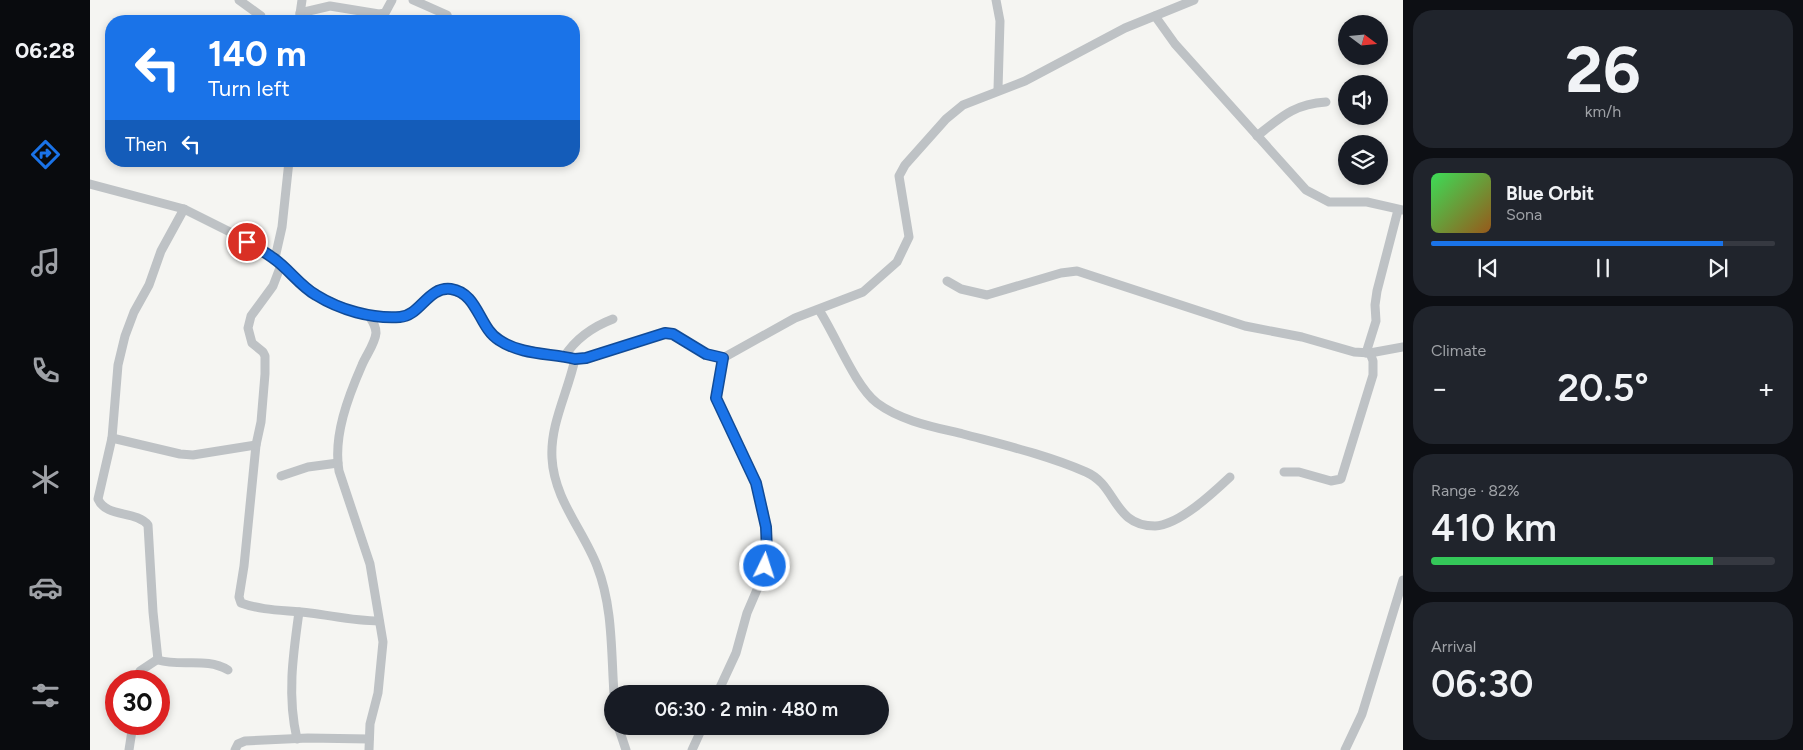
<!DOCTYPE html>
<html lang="en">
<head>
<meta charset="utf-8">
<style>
  :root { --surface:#171b24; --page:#20242c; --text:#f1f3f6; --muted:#9ea1a6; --line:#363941; --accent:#1a73e8 }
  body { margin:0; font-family:Figtree,sans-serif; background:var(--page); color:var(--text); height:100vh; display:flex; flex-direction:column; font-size:19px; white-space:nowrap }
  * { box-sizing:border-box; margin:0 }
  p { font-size:16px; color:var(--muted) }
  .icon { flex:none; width:28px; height:28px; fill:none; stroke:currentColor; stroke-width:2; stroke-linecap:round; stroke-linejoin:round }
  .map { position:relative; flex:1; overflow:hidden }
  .panel { display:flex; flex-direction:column; gap:10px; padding:10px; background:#0d0f14; width:400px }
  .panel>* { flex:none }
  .guide { position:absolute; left:15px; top:15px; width:475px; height:152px; border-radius:20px; box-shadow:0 2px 8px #0003; background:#1a73e8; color:#fff; overflow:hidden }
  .needle { width:32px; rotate:106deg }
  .tools { position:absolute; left:1248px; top:15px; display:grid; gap:10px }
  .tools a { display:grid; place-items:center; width:50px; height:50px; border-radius:50%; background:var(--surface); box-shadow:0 2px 8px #0003; font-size:25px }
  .speed { position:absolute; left:15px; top:670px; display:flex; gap:10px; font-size:25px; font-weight:700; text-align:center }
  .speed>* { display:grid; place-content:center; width:65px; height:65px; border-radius:50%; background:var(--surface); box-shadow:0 2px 8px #0003; line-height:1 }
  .speed .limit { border:8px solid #d22; background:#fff; color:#111 }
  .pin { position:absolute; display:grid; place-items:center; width:42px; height:42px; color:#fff; margin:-21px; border:2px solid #fff; border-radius:50%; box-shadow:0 1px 5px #0007 }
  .me { position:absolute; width:55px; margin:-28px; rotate:4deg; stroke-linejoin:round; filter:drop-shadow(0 0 4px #0008) }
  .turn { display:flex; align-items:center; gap:18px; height:105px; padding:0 20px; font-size:22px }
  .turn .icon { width:65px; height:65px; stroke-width:2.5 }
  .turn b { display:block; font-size:35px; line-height:42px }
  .then { display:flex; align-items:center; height:48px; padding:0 20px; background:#0003; gap:10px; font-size:19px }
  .big { font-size:38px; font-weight:600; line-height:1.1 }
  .panel .card { flex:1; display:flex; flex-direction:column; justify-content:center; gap:8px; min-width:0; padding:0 18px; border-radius:20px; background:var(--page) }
  .panel .dial { align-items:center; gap:0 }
  .dial b { font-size:65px; line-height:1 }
  .song { display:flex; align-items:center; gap:15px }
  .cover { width:60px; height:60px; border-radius:8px; background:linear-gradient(135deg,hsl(130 70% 55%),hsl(30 70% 35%)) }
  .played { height:5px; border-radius:2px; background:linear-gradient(90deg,var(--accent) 85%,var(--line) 85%) }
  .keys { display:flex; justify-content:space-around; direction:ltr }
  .heat { display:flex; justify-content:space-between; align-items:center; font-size:28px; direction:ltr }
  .charge { height:8px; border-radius:4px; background:linear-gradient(90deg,#34c759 82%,var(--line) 0) }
  .trip { position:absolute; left:514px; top:685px; width:285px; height:50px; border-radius:25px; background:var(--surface); box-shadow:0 2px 8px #0003; font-weight:600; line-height:50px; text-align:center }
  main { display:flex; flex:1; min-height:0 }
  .dock { display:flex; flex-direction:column; width:90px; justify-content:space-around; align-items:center; background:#090b0e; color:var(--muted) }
  .dock .icon { width:35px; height:35px }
  .dock .active { color:var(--accent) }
  .dock b { font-size:22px; color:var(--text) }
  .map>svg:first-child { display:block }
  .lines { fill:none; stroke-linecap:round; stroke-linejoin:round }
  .street { stroke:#bec2c5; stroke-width:9 }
  .route-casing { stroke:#114b97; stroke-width:12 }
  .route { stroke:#1a73e8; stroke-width:9 }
</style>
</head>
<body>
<main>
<nav class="dock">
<b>06:28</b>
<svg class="icon active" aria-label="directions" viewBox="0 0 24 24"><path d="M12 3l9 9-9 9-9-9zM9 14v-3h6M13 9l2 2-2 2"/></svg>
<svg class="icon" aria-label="music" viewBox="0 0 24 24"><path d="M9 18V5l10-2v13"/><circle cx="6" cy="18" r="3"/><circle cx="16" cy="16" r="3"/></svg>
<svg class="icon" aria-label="phone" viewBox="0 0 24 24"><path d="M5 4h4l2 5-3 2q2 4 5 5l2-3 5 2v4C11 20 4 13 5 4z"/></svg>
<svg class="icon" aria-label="climate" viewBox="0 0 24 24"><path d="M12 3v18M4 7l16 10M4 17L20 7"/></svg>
<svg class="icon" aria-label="car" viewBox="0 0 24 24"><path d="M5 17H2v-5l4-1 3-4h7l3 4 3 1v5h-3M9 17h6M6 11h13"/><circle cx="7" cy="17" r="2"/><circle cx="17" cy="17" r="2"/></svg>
<svg class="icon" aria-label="filters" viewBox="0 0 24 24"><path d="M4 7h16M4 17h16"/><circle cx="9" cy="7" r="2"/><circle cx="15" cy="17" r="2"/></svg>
</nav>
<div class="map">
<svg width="1313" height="750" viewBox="0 0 1313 750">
  <rect width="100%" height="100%" fill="#f5f5f2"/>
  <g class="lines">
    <!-- street -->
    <g class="street">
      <path d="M149,0L171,16"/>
      <path d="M323,0L357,15L359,21"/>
      <path d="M906,0L910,21L908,89"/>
      <path d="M210,13L240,6L289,14L295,13L302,0"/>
      <path d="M1065,16L1085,44L1216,190L1239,202H1277L1313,210"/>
      <path d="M209,21L212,0"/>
      <path d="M1167,136C1191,117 1204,104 1236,102"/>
      <path d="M0,184L94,209L144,234L185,258L225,295L255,308L279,316L311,317L320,313L347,290L361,289L375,296L386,308L400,334L410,341L421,347L485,359H496L575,333L583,334L616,354L633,358L705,318L773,292L807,262L819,237L809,176L815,165L856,119L873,105L935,81L1035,28L1104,0"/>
      <path d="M94,209L71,251L59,285L44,312L35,336L28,365L22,438L8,499C16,518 46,510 58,525L63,612L68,660C92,667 116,657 138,670"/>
      <path d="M185,258L192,227L199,161"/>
      <path d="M191,265L183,286L161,316L158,328L162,343L173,352L175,356V374L171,422L166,445L154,566L149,597L151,603C173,611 197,610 220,613C244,616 265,621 289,621"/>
      <path d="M857,281L871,289L897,295L971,273L987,271L1155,326L1212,337L1264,352L1280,353L1313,347"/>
      <path d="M729,310C746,336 765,386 787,403C811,421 844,427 873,434C914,445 957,455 996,472C1027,485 1023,526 1065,526C1089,525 1123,493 1140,477"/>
      <path d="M1276,353L1286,321L1285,305L1287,291L1308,210"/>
      <path d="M474,357C486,338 502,327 523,319"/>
      <path d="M485,359C478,392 460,424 462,458C464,499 493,530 507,566C523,607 521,651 524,694"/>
      <path d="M22,438L90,454L103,455L166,445"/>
      <path d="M1194,472H1209L1241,481L1251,479L1283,375V361L1280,353"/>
      <path d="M191,476L218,467L248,463"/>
      <path d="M46,681L50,671L68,659"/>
      <path d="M627,694L646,653L657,613L672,578L677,551L674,512L666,483L626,399L633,358"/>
      <path d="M528,726L536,750"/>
      <path d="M207,739C197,696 203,655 209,612"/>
      <path d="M39,750L43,724"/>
      <path d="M145,750L148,744L155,741L218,738L279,739"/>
      <path d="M279,750L280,724L288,693L293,642L280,564L249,471C243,436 258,397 272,365C276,355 285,344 286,333C286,326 283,322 279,316"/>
      <path d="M602,750L613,726"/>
      <path d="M1255,750L1272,714L1313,580"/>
    </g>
  </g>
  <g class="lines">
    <defs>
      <path id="route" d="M157,242C166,247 175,252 183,258C198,268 210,286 226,295C250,310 282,319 310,317C330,316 338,286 361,289C388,293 389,328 409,340C431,355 460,353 485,359L496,358L575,333L583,334L616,354L633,358L626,398L666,483L676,527L677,551L675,566"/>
    </defs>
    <!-- route casing -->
    <use href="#route" class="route-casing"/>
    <!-- route -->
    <use href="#route" class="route"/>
  </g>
</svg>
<div class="tools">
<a><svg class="needle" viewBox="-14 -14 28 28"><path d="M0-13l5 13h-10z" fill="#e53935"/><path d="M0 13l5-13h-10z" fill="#9ea1a6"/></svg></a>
<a><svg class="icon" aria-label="sound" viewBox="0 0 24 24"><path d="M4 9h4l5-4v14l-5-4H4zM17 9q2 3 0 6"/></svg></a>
<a><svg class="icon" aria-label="layers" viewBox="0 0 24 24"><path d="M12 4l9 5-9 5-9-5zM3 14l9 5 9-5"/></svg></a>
</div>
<div class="speed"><div class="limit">30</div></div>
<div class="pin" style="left:157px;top:242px;background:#d93025"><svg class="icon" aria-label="arrive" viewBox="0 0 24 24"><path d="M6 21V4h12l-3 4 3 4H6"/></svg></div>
<svg class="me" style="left:675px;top:566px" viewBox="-20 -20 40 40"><circle r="17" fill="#1a73e8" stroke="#fff" stroke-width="3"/><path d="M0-11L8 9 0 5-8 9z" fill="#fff"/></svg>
<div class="trip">06:30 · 2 min · 480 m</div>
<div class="guide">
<div class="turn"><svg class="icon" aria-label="left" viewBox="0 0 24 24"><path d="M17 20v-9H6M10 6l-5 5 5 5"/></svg><div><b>140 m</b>Turn left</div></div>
<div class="then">Then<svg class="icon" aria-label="left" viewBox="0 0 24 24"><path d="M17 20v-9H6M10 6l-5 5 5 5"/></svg></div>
</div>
</div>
<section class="panel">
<div class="card dial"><b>26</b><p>km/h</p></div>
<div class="card">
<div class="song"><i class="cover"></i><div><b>Blue Orbit</b><p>Sona</p></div></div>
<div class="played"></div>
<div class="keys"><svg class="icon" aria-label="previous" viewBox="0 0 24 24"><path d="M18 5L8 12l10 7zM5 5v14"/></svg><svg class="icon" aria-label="pause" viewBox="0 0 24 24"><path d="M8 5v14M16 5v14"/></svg><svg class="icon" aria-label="next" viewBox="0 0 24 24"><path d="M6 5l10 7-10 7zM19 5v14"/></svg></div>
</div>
<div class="card"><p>Climate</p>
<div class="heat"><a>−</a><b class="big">20.5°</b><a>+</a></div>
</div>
<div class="card"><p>Range · 82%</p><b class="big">410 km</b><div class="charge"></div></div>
<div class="card"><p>Arrival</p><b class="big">06:30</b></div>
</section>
</main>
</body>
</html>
